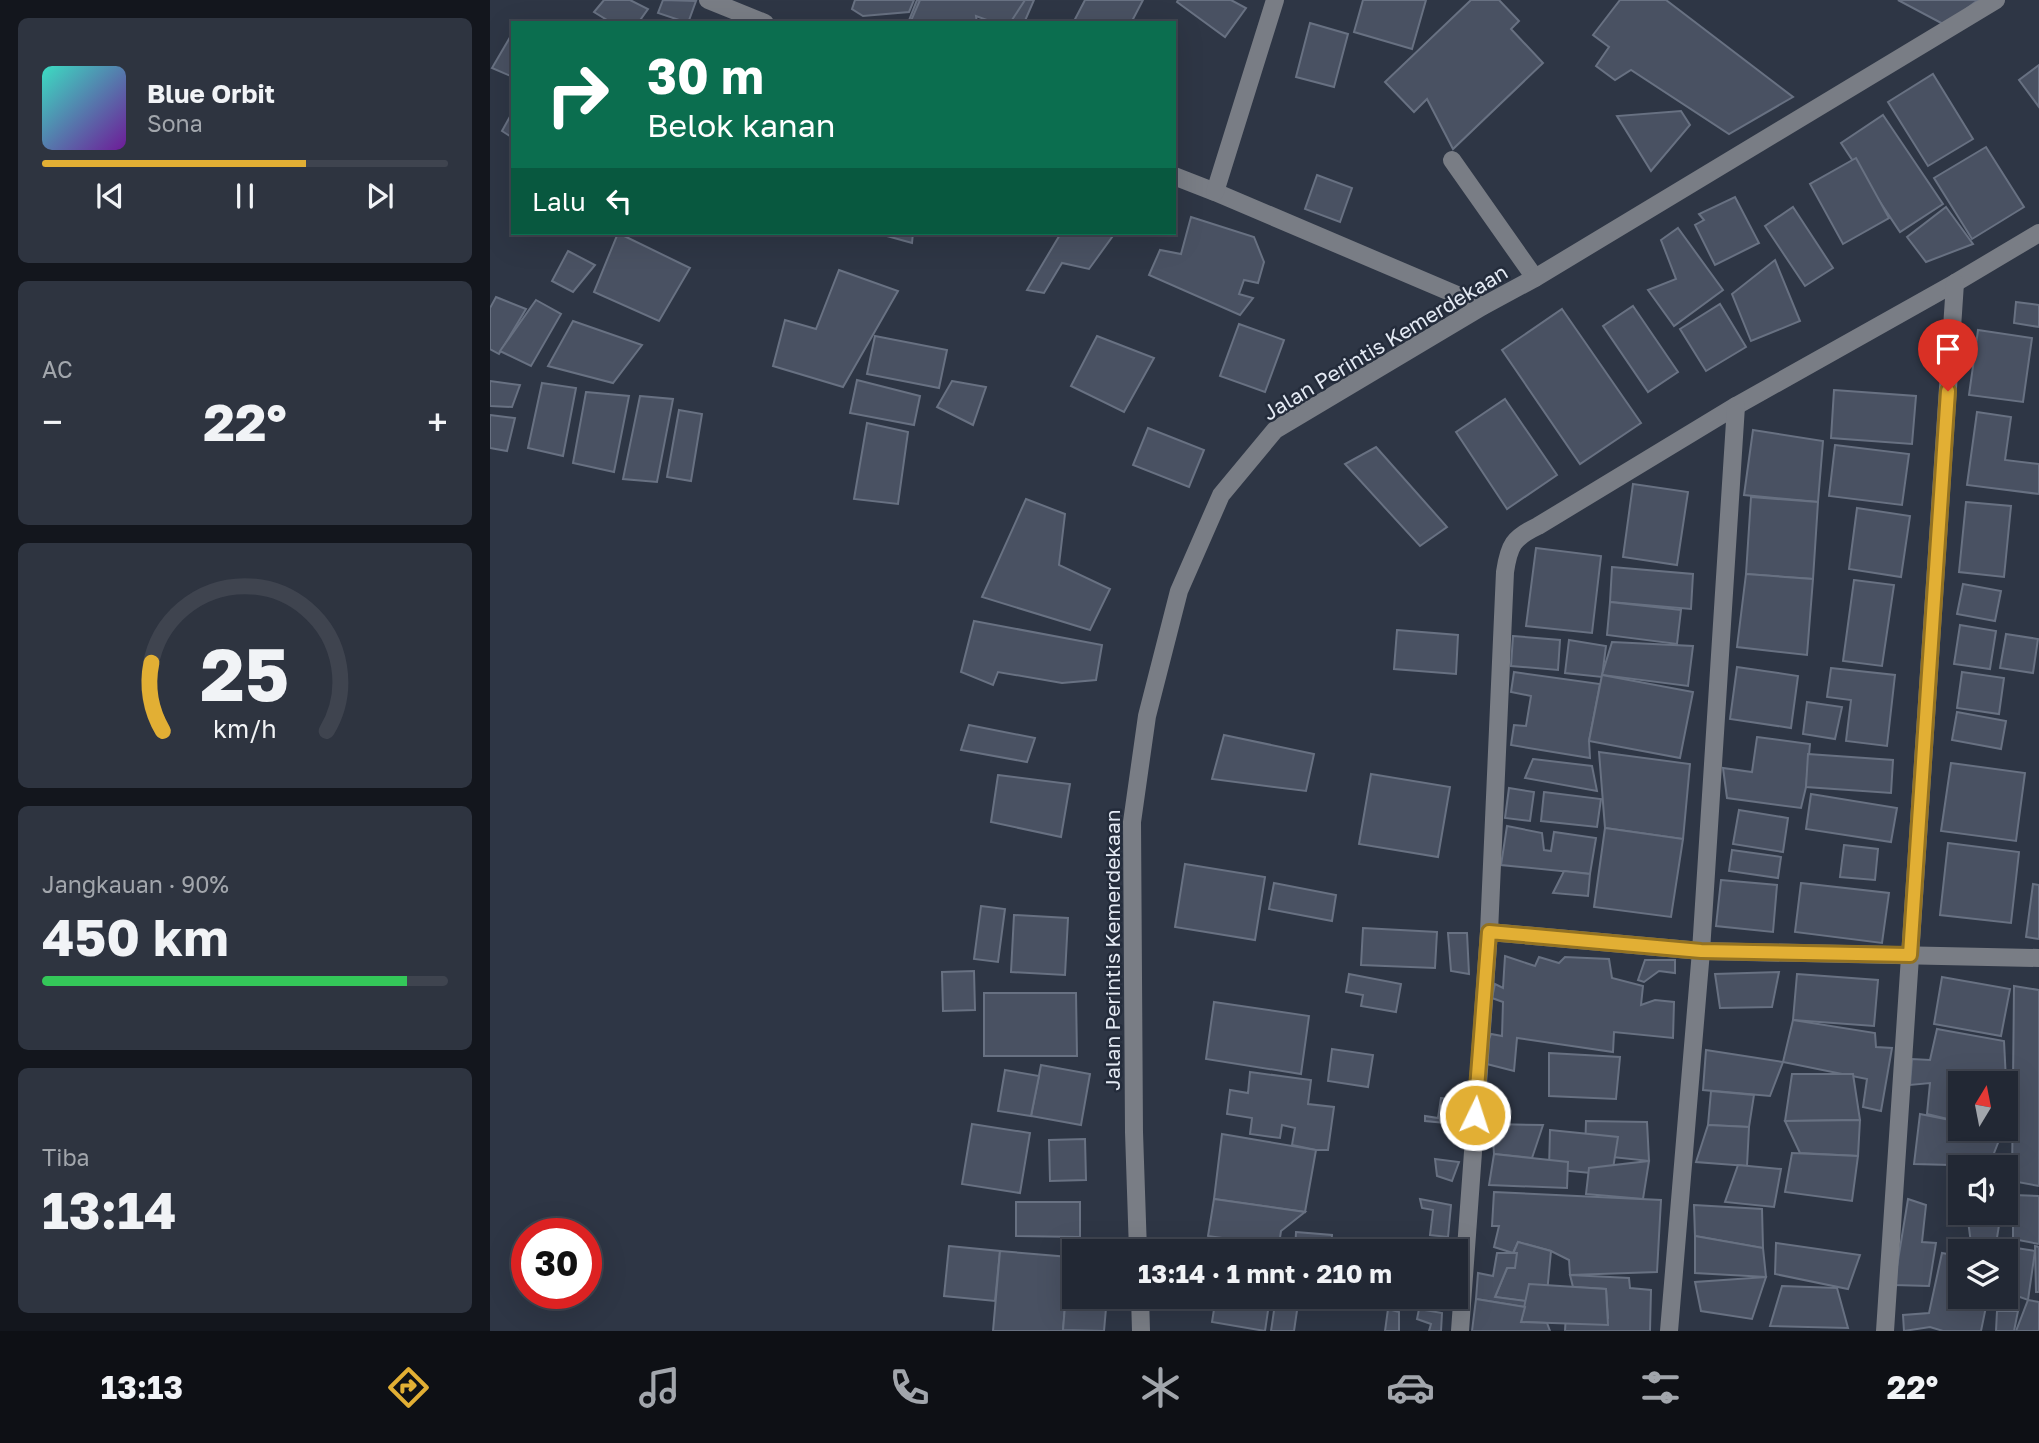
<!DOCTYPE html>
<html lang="id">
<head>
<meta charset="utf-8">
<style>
  :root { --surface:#222834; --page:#2e3440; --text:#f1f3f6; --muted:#a2a6ac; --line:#3f444f; --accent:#e2af34 }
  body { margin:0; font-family:"Golos Text",sans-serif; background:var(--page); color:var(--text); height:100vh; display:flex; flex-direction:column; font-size:26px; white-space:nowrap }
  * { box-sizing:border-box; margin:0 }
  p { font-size:23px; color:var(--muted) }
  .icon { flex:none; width:38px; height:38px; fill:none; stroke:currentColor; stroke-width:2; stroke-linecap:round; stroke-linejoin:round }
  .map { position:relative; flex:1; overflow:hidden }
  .drawer { display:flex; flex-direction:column; gap:18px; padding:18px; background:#13161d; width:490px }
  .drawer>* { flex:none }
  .guide { position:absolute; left:21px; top:21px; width:665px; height:214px; border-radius:0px; box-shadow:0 7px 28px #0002,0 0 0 2px var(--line); background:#0b6e4f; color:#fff; overflow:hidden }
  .needle { width:46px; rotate:10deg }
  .tools { position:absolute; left:1458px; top:1071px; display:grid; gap:14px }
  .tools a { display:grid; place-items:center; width:70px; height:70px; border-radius:0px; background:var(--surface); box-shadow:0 7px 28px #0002,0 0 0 2px var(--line); font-size:35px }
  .speed { position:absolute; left:21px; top:1218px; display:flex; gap:14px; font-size:35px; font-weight:700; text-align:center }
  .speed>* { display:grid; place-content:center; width:91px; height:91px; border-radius:50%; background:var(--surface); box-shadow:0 7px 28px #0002,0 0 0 2px var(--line); line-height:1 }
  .speed .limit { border:10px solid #d22; background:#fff; color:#111 }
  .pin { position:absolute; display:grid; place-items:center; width:60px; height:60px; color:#fff; margin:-72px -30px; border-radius:50% 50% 50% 0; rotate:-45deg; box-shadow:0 0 7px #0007 }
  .pin .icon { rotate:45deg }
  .me { position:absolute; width:77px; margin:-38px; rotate:4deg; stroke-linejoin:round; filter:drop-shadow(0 0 5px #0008) }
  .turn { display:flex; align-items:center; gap:24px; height:147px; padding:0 21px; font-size:32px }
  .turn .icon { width:91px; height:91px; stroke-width:2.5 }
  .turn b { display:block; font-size:49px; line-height:60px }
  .then { display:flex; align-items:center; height:66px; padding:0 21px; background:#0003; gap:14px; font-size:26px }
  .big { font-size:52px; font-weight:700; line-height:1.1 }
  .drawer .card { flex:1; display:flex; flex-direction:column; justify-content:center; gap:10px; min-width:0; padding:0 24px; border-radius:10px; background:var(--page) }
  .drawer .dial { align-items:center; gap:0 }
  .dial svg { height:182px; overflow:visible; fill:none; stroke:var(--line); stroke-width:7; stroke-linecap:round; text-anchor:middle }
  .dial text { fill:var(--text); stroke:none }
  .song { display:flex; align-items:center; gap:21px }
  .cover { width:84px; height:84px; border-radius:10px; background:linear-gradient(135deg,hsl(170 70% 55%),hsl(280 70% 35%)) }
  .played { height:7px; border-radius:4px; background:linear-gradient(90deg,var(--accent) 65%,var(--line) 65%) }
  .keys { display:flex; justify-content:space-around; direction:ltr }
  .heat { display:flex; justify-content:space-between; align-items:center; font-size:38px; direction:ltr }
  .charge { height:10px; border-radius:5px; background:linear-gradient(90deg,#34c759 90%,var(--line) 0) }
  .trip { position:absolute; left:572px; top:1239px; width:406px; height:70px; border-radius:0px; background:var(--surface); box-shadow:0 7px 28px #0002,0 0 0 2px var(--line); font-weight:700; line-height:70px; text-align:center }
  .tabs { display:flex; height:112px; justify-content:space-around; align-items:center; background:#0e1015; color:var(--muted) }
  .tabs .icon { width:49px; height:49px }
  .tabs .active { color:var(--accent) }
  .tabs b { font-size:32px; color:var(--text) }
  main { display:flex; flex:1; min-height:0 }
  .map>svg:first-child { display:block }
  .building { fill:#495162; stroke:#687182; stroke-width:2 }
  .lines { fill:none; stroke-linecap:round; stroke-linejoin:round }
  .minor { stroke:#797d85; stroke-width:18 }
  .route-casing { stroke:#937222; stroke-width:18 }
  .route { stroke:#e2af34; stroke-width:12 }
  .labels { text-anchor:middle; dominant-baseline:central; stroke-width:5; stroke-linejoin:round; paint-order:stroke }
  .street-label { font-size:21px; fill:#e4eaf4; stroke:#242c3b }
</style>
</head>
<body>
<main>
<section class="drawer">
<div class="card">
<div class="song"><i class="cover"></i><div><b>Blue Orbit</b><p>Sona</p></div></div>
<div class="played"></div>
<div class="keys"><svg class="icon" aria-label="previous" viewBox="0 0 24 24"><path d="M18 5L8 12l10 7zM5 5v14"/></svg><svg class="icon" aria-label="pause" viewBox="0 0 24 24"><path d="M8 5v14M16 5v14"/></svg><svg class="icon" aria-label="next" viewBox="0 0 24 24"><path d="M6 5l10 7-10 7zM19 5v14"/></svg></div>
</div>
<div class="card"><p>AC</p>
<div class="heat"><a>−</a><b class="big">22°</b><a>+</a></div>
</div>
<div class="card dial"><svg viewBox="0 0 100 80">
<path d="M14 69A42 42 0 1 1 86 69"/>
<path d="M14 69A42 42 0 0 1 9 39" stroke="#e2af34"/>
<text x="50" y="56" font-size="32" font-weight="700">25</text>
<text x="50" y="72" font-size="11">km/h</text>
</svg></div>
<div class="card"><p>Jangkauan · 90%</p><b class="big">450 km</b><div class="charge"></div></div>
<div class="card"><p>Tiba</p><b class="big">13:14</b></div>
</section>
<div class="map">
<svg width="1549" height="1331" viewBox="0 0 1549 1331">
  <rect width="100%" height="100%" fill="#2e3645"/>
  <!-- building -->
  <g class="building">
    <path d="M114,0H140L158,9L148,23H122L104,12Z"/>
    <path d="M173,0L206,1L198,23L168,13Z"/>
    <path d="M365,0H424L419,12L373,16L362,9Z"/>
    <path d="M427,0H544L534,23H494L496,17L485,15L481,23H418Z"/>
    <path d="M430,0H535L520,23H505L486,16L487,23H420Z"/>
    <path d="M595,0H653L641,23H583Z"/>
    <path d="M688,0H741L756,8L735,37L687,2Z"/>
    <path d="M873,0H936L922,49L864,32Z"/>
    <path d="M981,0H1009L1029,21L1021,29L1053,63L963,149L937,99L924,112L895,82Z"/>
    <path d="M1130,0H1176L1303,97L1239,134L1141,70L1125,80L1106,66L1119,47L1103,35Z"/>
    <path d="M1408,0H1488L1455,25Z"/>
    <path d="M820,23L858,34L844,87L806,77Z"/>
    <path d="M23,32V77L2,68Z"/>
    <path d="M1549,65V107L1529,80Z"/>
    <path d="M1443,74L1483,139L1438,166L1398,102Z"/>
    <path d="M23,111V138L12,131Z"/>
    <path d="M1191,111L1200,125L1161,171L1127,116Z"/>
    <path d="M1393,115L1453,204L1410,232L1351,143Z"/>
    <path d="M1496,147L1534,207L1482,239L1444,178Z"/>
    <path d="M1366,158L1399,218L1353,244L1320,184Z"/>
    <path d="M827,175L862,188L850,222L815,209Z"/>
    <path d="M1245,197L1269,243L1225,265L1205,225L1214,220L1209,214Z"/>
    <path d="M1303,207L1343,268L1315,286L1275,226Z"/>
    <path d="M1456,207L1483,244L1436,262L1417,237Z"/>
    <path d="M701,217L764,237L774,262L768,283L754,280L749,294L763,298L750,315L659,275L670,250L691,254Z"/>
    <path d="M1188,228L1233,290L1184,326L1158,290L1186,279L1171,240Z"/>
    <path d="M128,233L200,268L169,321L104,292Z"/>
    <path d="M386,233H423L422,243Z"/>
    <path d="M571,233H625L599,269L572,263L554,293L537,290Z"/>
    <path d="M78,251L105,265L83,292L62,281Z"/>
    <path d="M1285,260L1310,321L1261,341L1242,294Z"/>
    <path d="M349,270L408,291L353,387L283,366L295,320L326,329Z"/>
    <path d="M6,297L36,309L9,354L0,349V308Z"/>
    <path d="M46,300L71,314L41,366L10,351Z"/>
    <path d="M1526,302L1549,305V327L1524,323Z"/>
    <path d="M1230,304L1256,347L1216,371L1190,329Z"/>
    <path d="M1143,306L1188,372L1158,392L1113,326Z"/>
    <path d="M1072,309L1151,423L1090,464L1012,350Z"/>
    <path d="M83,321L152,345L123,383L58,366Z"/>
    <path d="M749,324L794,340L775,392L730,376Z"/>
    <path d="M1488,330L1542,338L1533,402L1479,395Z"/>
    <path d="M385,336L457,350L449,388L377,374Z"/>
    <path d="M607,336L664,358L634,412L581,386Z"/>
    <path d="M367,380L430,396L424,425L360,413Z"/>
    <path d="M0,381L30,385L22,407L0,406Z"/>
    <path d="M462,381L496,387L483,425L447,407Z"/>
    <path d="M52,383L86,388L73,456L38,448Z"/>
    <path d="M1344,390L1426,396L1422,444L1341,438Z"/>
    <path d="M96,392L139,396L124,472L83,463Z"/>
    <path d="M150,396L183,399L167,482L133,479Z"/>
    <path d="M1015,399L1067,475L1017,509L966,432Z"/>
    <path d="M189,410L212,414L201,481L177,477Z"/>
    <path d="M1487,412L1521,417L1515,460L1549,464V494L1477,485Z"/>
    <path d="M0,415L25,418L17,451L0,448Z"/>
    <path d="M377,423L418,432L408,504L364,499Z"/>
    <path d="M658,428L714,450L699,487L643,465Z"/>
    <path d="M1263,430L1333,441L1328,502L1254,495Z"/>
    <path d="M1345,445L1419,454L1412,505L1339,496Z"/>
    <path d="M886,447L957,527L930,546L855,464Z"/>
    <path d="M1143,484L1198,492L1187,565L1133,557Z"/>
    <path d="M1261,497L1328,502L1323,579L1256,574Z"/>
    <path d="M536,499L575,514L569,565L620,589L600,630L492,597Z"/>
    <path d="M1476,502L1521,506L1514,577L1469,572Z"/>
    <path d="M1367,508L1420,516L1411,577L1359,569Z"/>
    <path d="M1046,548L1111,556L1102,633L1036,626Z"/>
    <path d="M1122,567L1203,574L1201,609L1120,602Z"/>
    <path d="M1256,574L1323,579L1317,655L1247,647Z"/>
    <path d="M1364,580L1404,585L1392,666L1353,661Z"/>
    <path d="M1473,584L1511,591L1505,621L1467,614Z"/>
    <path d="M1120,602L1191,610L1187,644L1117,635Z"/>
    <path d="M484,621L612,645L606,680L572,683L508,672L503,685L471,672Z"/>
    <path d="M1470,625L1506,631L1500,669L1464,664Z"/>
    <path d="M907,630L968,635L966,674L904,669Z"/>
    <path d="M1516,634L1548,639L1543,673L1510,668Z"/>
    <path d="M1023,636L1070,640L1068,670L1021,666Z"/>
    <path d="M1079,640L1116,646L1112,677L1075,673Z"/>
    <path d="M1122,642L1203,646L1198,686L1112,675Z"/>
    <path d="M1247,667L1308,676L1301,728L1240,719Z"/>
    <path d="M1341,668L1405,675L1397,746L1356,741L1361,700L1337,697Z"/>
    <path d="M1024,672L1110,684L1099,741L1100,758L1021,745L1024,725L1036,726L1041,696L1021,692Z"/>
    <path d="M1472,672L1514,678L1509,714L1467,708Z"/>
    <path d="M1112,675L1203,692L1190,758L1099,741Z"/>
    <path d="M1317,702L1352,707L1345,739L1313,734Z"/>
    <path d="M1467,712L1516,721L1511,749L1462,740Z"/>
    <path d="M479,725L545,738L537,762L471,750Z"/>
    <path d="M734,735L824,754L816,791L722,779Z"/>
    <path d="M1267,737L1320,744L1316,787L1311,808L1237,798L1233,768L1262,772Z"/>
    <path d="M1109,752L1200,764L1193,839L1115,828Z"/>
    <path d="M1318,754L1403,760L1401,793L1316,787Z"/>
    <path d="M1043,759L1102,766L1107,791L1035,778Z"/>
    <path d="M1461,763L1535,773L1526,841L1451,831Z"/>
    <path d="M881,774L960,787L948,857L869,844Z"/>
    <path d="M508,775L580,784L571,837L501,822Z"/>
    <path d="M1019,788L1044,792L1040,821L1015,818Z"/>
    <path d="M1054,792L1111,799L1107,827L1051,821Z"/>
    <path d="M1321,794L1407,808L1401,842L1316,829Z"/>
    <path d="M1249,810L1298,818L1293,852L1243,844Z"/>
    <path d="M1017,826L1052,833L1054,850L1061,851L1064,832L1106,838L1100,874L1011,865Z"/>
    <path d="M1115,828L1193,839L1181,917L1104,907Z"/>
    <path d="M1458,843L1529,852L1521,923L1450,915Z"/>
    <path d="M1354,845L1388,849L1385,880L1350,877Z"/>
    <path d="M1242,850L1291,857L1288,878L1239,871Z"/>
    <path d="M695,864L775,877L765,940L685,927Z"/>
    <path d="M1074,871L1100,874L1098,896L1063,893Z"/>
    <path d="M1231,880L1287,885L1283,932L1226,926Z"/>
    <path d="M784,883L846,895L842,921L779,909Z"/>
    <path d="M1311,883L1399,893L1392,943L1305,932Z"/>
    <path d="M1543,884L1549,885V939L1536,937Z"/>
    <path d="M491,906L515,909L508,962L484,959Z"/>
    <path d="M524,915L578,918L575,975L521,972Z"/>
    <path d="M873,928L947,932L945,968L871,965Z"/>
    <path d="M958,933H977L979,974L961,971Z"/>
    <path d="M1015,956L1045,966L1049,957L1069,963L1075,957L1119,959L1122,978L1153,986L1151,1005L1165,1000L1184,1002L1183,1038L1124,1032L1123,1052L1027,1038L1024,1071L989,1062L1001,1034L1012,1036L1013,1002L1002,998L1005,984L1013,988Z"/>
    <path d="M1155,960H1185V973L1169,971L1154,982L1148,980Z"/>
    <path d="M484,971L485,1010L453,1011L452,972Z"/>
    <path d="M1289,972L1282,1007L1230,1008L1225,974Z"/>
    <path d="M859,974L911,984L906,1012L871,1006L873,995L856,992Z"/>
    <path d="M1307,974L1388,980L1384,1026L1303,1020Z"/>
    <path d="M1452,977L1520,989L1511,1036L1444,1024Z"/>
    <path d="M1524,986L1549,990V1186L1522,1181Z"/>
    <path d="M494,993H586L587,1056H494Z"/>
    <path d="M724,1002L819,1016L811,1074L716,1059Z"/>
    <path d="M1303,1020L1385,1033L1386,1047L1402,1048L1391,1111L1373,1107L1377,1079L1293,1062Z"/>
    <path d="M1447,1029L1514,1041L1518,1120H1516V1083H1470V1122L1437,1114L1440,1083L1420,1085L1422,1059L1440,1060Z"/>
    <path d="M842,1049L883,1055L878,1087L838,1081Z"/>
    <path d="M1216,1050L1293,1062L1280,1096L1213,1090Z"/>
    <path d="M1059,1053L1130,1057L1126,1099L1059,1096Z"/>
    <path d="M551,1065L600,1074L591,1125L541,1116Z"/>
    <path d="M515,1070L549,1076L541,1116L508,1111Z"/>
    <path d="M760,1072L821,1080L818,1104L844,1107L838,1150H826L802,1145L805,1128L792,1125L790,1138L760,1134L762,1118L737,1114L740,1090L758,1093Z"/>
    <path d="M1302,1074H1363L1370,1120L1295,1121Z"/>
    <path d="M1221,1091L1264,1095L1259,1127L1218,1125Z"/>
    <path d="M951,1098L966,1100V1124L935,1121V1116L948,1118Z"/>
    <path d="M1430,1114L1470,1122V1129L1513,1130L1499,1166L1424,1164Z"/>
    <path d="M1370,1120L1368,1156L1310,1153L1295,1121Z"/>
    <path d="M1096,1121L1157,1122L1159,1161L1095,1154Z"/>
    <path d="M482,1124L540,1133L530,1193L472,1184Z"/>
    <path d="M1002,1124L1053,1125L1042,1158L1004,1154Z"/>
    <path d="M1218,1125L1259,1127L1257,1166L1206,1162Z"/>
    <path d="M1060,1130L1128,1137L1122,1175L1059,1169Z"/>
    <path d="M732,1134L826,1150L815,1212L724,1199Z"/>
    <path d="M595,1139L596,1180L560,1181L559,1140Z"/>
    <path d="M1302,1153L1368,1156L1362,1201L1295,1192Z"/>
    <path d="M1004,1154L1078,1162L1077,1188L999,1185Z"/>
    <path d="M945,1159L969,1162L962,1181L947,1176Z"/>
    <path d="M1159,1161L1153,1199L1096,1194L1099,1168Z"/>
    <path d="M1248,1165L1291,1169L1284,1207L1235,1202Z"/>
    <path d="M1004,1192L1171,1200L1167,1272L1080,1275L1079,1260L1061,1251L1028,1242L1023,1253L1004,1247L1009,1226H1002Z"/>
    <path d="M1523,1195L1549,1196V1244L1523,1239Z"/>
    <path d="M724,1199L815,1212L791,1231L788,1251H759L761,1242L718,1236Z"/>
    <path d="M930,1199L961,1205L958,1237L940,1235L943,1210L932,1208Z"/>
    <path d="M1418,1199L1436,1205L1432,1242L1446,1243L1439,1286L1404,1285Z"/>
    <path d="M526,1202H590V1237L526,1236Z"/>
    <path d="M1204,1205L1272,1209L1273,1248L1205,1236Z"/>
    <path d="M1477,1213H1511L1505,1250L1482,1251Z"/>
    <path d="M806,1232L842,1235L841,1251H805Z"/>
    <path d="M1205,1236L1273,1248L1276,1277L1205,1273Z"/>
    <path d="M1028,1242L1061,1251L1056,1304L1005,1297Z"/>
    <path d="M1286,1243L1370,1255L1358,1289L1285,1274Z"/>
    <path d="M459,1246L510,1251L505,1301L454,1296Z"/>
    <path d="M1545,1246L1549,1247V1292H1546Z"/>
    <path d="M1520,1247L1545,1251L1538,1300L1516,1292Z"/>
    <path d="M510,1251L579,1257L573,1331H503Z"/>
    <path d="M1007,1253H1027L1025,1268H1017L1005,1297L1036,1301L1035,1307L986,1299L988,1273L1003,1276Z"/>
    <path d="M1452,1253L1470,1256V1297H1498L1491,1331H1453L1440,1327L1414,1331L1413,1315L1439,1313Z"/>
    <path d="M579,1257H584V1297H617L614,1331L573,1330Z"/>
    <path d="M1080,1275L1139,1278L1140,1288L1161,1290L1160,1331H1075L1076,1314L1118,1318L1116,1289L1083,1287Z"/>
    <path d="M1276,1277L1262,1319L1211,1311L1205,1282Z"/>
    <path d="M1039,1284L1116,1289L1118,1325L1031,1322Z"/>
    <path d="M1292,1286L1347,1288L1358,1328L1280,1326Z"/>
    <path d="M726,1297H780L775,1331L722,1322Z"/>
    <path d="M786,1297H809L804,1331H781Z"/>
    <path d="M986,1299L1035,1307L1031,1322L1057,1323L1060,1331H982Z"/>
    <path d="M1538,1300L1549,1302V1331H1526Z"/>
    <path d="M898,1309L909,1312V1331H895Z"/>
    <path d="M929,1309L952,1313L951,1331H939L941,1324L927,1319Z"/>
    <path d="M1507,1311H1528L1524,1331H1506Z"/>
  </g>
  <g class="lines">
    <!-- minor -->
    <g class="minor">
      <path d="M218,0L275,23"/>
      <path d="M962,160L1045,278"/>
      <path d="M684,176L725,192L993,306"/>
      <path d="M725,192L785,0"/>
      <path d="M999,932L1211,951L1549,958"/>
      <path d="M648,1251L644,1132L642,822L657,716L689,591L731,495L785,430L993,306L1045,278L1506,0"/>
      <path d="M650,1297L651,1331"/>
      <path d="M970,1331L999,932L1015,572C1019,545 1023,538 1048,526L1246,406L1465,283L1549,233"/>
      <path d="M1179,1331L1211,951L1246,406"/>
      <path d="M1395,1331L1465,283"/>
    </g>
  </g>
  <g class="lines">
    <defs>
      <path id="route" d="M985,1115L999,932L1211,951L1420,955L1458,391"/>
    </defs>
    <!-- route casing -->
    <use href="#route" class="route-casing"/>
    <!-- route -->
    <use href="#route" class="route"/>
  </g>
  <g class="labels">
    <!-- street labels -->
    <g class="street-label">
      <text transform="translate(895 342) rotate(-31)">Jalan Perintis Kemerdekaan</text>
      <text transform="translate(622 950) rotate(-90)">Jalan Perintis Kemerdekaan</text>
    </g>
  </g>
</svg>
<div class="tools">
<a><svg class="needle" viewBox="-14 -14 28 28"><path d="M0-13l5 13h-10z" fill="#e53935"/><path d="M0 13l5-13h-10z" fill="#a2a6ac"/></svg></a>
<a><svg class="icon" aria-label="sound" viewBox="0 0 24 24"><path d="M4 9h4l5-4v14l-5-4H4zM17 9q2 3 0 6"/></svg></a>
<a><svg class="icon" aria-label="layers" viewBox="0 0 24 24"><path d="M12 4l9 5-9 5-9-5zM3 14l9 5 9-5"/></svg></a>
</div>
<div class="speed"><div class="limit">30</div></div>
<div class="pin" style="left:1458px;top:391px;background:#d93025"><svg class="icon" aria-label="arrive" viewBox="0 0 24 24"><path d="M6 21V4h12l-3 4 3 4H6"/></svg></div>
<svg class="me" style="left:985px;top:1115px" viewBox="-20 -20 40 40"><circle r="17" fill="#e2af34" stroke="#fff" stroke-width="3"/><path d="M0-11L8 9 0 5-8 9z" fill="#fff"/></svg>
<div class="trip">13:14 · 1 mnt · 210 m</div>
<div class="guide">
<div class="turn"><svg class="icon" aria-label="right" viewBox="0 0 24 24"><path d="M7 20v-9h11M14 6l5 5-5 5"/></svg><div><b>30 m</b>Belok kanan</div></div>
<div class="then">Lalu<svg class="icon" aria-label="left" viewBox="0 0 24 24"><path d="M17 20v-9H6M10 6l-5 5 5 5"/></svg></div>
</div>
</div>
</main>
<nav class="tabs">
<b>13:13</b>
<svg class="icon active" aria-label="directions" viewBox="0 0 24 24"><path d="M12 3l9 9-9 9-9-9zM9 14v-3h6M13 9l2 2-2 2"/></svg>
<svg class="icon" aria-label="music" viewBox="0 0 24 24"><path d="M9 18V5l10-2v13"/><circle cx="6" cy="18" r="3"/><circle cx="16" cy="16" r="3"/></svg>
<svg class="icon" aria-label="phone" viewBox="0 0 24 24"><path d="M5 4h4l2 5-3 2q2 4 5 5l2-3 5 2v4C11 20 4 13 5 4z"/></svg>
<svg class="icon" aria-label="climate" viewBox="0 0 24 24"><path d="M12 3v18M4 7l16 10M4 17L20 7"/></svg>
<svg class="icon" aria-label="car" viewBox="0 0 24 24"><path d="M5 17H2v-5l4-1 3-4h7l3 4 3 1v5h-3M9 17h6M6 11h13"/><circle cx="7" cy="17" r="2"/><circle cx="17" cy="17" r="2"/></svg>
<svg class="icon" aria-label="filters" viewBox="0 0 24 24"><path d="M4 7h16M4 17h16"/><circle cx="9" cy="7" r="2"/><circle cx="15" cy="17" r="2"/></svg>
<b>22°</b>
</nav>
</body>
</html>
